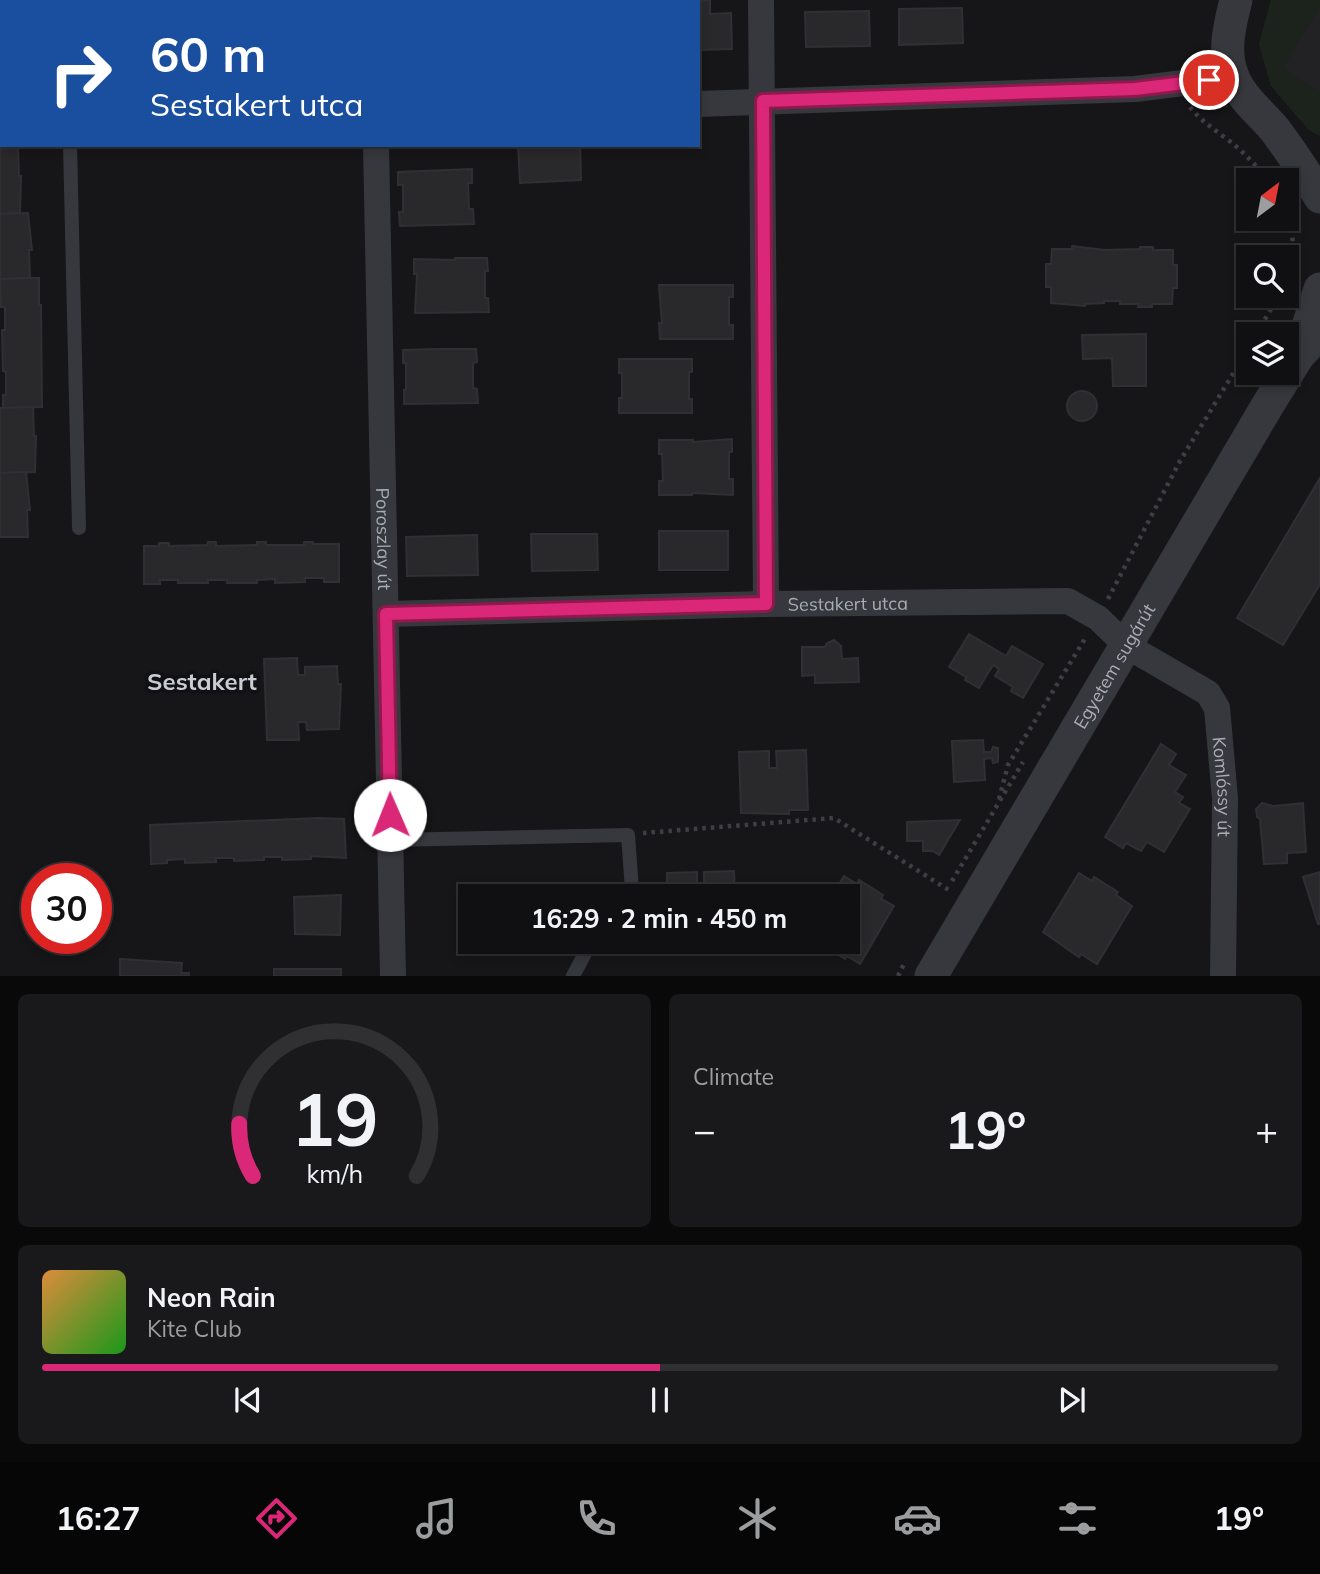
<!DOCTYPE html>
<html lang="en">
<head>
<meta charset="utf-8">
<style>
  :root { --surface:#101012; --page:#19191b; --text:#f1f3f6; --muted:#9c9d9f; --line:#303032; --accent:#db2777 }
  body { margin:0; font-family:Mulish,sans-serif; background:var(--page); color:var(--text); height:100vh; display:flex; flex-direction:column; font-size:26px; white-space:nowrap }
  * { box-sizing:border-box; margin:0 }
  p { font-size:23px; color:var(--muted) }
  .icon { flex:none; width:38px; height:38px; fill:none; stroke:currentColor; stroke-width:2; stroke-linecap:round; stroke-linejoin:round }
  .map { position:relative; height:976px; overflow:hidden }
  .drawer { display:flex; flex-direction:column; gap:18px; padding:18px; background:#09090a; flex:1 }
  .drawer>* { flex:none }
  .banner { position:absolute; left:0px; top:0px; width:700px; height:147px; box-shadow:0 4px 10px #0003,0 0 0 2px var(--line); background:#1a4fa0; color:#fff; overflow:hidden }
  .needle { width:46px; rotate:32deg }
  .controls { position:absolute; left:1236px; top:168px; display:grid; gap:14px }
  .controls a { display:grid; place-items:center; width:63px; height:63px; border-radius:0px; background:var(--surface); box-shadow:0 4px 10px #0003,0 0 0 2px var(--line); font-size:35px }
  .speed { position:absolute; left:21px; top:863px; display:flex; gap:14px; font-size:35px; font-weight:700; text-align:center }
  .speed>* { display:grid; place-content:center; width:91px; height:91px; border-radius:50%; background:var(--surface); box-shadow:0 4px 10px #0003,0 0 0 2px var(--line); line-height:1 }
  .speed .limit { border:10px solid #d22; background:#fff; color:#111 }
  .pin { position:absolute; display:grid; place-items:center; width:60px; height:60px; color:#fff; margin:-30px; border:4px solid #fff; border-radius:50%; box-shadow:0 2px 7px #0007 }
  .me { position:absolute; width:77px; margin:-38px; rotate:359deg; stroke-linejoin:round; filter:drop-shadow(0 0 5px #0008) }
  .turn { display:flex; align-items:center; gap:24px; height:147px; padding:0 35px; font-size:32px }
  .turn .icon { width:91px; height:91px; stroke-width:2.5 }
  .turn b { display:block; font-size:49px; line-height:60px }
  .big { font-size:52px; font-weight:700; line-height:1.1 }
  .drawer .tile { flex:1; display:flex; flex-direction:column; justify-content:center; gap:10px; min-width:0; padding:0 24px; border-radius:10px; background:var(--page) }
  .drawer .dial { align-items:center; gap:0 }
  .dial svg { height:182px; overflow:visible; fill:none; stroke:var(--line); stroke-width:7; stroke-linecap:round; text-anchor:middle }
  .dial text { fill:var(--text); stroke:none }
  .song { display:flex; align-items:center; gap:21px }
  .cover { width:84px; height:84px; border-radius:10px; background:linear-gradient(135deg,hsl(30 70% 55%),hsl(120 70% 35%)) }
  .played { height:7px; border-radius:4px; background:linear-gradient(90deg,var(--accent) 50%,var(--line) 50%) }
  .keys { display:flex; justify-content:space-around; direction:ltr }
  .heat { display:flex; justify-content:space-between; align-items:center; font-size:38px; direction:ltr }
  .drawer .tiles { flex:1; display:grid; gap:18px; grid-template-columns:1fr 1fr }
  .tile:last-child { grid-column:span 2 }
  .trip { position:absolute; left:458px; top:884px; width:402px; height:70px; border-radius:0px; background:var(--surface); box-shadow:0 4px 10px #0003,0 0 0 2px var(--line); font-weight:700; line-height:70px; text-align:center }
  .dock { display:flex; height:112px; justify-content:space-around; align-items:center; background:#060607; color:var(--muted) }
  .dock .icon { width:49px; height:49px }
  .dock .current { color:var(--accent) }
  .dock b { font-size:32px; color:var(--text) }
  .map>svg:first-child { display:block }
  .built { fill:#222225 }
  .green { fill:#1c231d }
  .building { fill:#29292c; stroke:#303034; stroke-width:2 }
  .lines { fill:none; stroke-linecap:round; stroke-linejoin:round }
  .path { stroke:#3d3f44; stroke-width:4.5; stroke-dasharray:3.5 5; stroke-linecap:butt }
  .service { stroke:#37383d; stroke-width:14 }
  .minor { stroke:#37383d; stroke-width:26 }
  .tertiary { stroke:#37383d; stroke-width:33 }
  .route-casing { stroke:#8e194d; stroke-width:18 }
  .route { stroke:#db2777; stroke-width:12 }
  .labels { text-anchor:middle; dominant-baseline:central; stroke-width:7; stroke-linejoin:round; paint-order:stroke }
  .street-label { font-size:18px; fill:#a8adb8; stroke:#111113 }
  .district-label { font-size:24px; font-weight:bold; fill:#c9ccd4; stroke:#111113 }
</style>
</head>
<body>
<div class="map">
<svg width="1320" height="976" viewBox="0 0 1320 976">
  <rect width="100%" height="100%" fill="#161618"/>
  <!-- built -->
  <path class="built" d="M1271,0H1320V136L1309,130L1271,86L1259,44Z"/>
  <!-- green -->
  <path class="green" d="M1271,0H1320V7L1283,68L1320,91V136L1309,130L1271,86L1259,44Z"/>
  <!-- building -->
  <g class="building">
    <path d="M0,0H24V2H2L0,13Z"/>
    <rect x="415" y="0" width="61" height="2"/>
    <path d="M506,0H539V2H507Z"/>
    <rect x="591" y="0" width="53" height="2"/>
    <path d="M677,0H710V14L731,13L732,49L698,50V2Z"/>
    <path d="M962,8L963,43L899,45V9Z"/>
    <path d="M869,11L870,46L806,47L805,12Z"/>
    <rect x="0" y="48" width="2" height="44"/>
    <path d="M518,145H580L581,180L520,183Z"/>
    <path d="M18,148L19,176H21L20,213L0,214V149Z"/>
    <path d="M472,169V183H468L469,209H473L474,224L400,226L399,212H403V185H398V172Z"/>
    <path d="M28,213L32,250H29L30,278L0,279V214Z"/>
    <path d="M1072,246L1105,250L1140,249V247H1153V250H1173V265H1177V288H1173L1172,304H1152V307H1138L1139,304H1120V301H1104V303L1085,304V306L1051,303V287H1046V264H1051L1052,249H1072Z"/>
    <path d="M455,258H487L488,271H485V298H488L489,312L415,313L417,274H414V259L455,260Z"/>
    <path d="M30,278H39V305H41L42,407L3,408V395H6V372L3,371L2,330H5V307H1L0,279Z"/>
    <path d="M659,285H733V297H729V325H733V339H660L659,323L662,324Z"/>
    <path d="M1146,334V386H1113L1112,358L1083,359L1082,335Z"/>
    <path d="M435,349H476L477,362L473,363V388L477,389L478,403L404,404V390H406V363H403V350Z"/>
    <path d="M619,359H692V372H689V399H692V413H619V398H622V373H619Z"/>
    <circle cx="1082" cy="406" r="15"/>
    <path d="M33,407L34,436H36L35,472L0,473V408Z"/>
    <path d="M732,439V452H729V479H733V495L692,493V495H659V481H663L662,454H659V440H693V442Z"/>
    <path d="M26,472L30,510H27L28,537H0V473Z"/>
    <path d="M1320,478V584L1283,645L1237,618Z"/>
    <rect x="659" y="531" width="69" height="39"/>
    <path d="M531,534H597L598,570L532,571Z"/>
    <path d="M477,535L478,575L407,576L406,537Z"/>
    <path d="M208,542H216V546L257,545V542H266V545H304V542H313V544H339V582H324V578H305V582L275,583V579L257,580V583H227V580H208V583H178V580H160V584H144V546H159V543H169V546L207,545Z"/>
    <path d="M969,634L1006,656L1012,646L1043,664L1023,698L1011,691L1013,687L995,676L999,669L993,665L979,688L965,680L966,677L949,667Z"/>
    <path d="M834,640L841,646L842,659L858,658L859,682L815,683V675L802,676V647H825L827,643Z"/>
    <path d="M297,658L298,675H305V667L337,666L338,684H341L339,729L307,730L306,722H298L299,740H267L264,659Z"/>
    <path d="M983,740L984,752H991L993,747L998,748V762L993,763L992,758L984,759L985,780L954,782L952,741Z"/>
    <path d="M1161,744L1176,754L1169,765L1186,775L1175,792L1183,797L1179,803L1190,809L1164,852L1147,842L1141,851L1126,843L1123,848L1105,837Z"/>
    <path d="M806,750L808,810H789V814L741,813L739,752L769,751V768H777L776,751Z"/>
    <path d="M1262,803L1273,806L1303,803L1306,852L1287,853V863L1264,864L1260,819L1257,817L1256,809Z"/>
    <path d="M319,818L344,819L346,858L311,856V859L282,860V857H264V860L234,861V858H216V862L185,863V859L167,860V863L151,864L150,825Z"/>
    <path d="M960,820L939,855L933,851H923V841H907V822Z"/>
    <path d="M734,871L735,896H667V873L697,872V889H704V872Z"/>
    <path d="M1320,872V924H1318L1303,877Z"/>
    <path d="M1079,873L1092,881L1094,877L1118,892L1116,895L1132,906L1097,964L1081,954L1079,957L1043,932Z"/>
    <path d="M844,876L857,884L859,880L883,895L881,899L894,906L860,964L847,956L845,959L820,944L822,942H849V896H832Z"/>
    <path d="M341,895L340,935L295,934L294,897Z"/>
    <path d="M120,959L182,963L181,973H189V976H120Z"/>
    <rect x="274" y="969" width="67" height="7"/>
  </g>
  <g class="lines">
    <!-- path -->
    <g class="path">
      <path d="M1190,107C1201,121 1214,129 1228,140C1243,151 1256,165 1267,180"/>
      <path d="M1286,213C1296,237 1294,258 1286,283"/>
      <path d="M1256,334L1279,296"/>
      <path d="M1108,599L1180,461L1248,349"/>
      <path d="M999,799L1008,765L1086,637"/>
      <path d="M643,833L834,818L952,892"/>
      <path d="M952,881L1023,762"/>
      <path d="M898,976L904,964"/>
    </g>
    <!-- service -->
    <g class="service">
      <path d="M70,145L79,528"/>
      <path d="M390,840L628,835L632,890L628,896"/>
      <path d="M573,976L591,942"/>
    </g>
    <!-- minor -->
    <g class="minor">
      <path d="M371,0V2"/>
      <path d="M761,0L766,604"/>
      <path d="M698,104L1135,89L1232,77"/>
      <path d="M0,124H2"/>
      <path id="s1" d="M376,145L393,976"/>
      <path id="s2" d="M386,614L766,604L1068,601L1098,618L1127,646L1208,693L1217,708L1225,798L1223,976"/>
    </g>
    <!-- tertiary -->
    <g class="tertiary">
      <path d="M1236,0C1230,24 1223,50 1232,74C1239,96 1261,113 1275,130C1291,151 1306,174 1320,197"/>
      <path d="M1299,354L1320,289"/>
      <path id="s3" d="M931,976L1269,403L1298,356L1320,333"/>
    </g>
  </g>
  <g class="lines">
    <defs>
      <path id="route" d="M390,815L386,614L766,604L763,101L1135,89L1209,80"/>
    </defs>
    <!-- route casing -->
    <use href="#route" class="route-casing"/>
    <!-- route -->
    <use href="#route" class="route"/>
  </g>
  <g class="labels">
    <!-- street labels -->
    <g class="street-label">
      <text stroke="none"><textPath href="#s1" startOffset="394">Poroszlay út</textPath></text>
      <text stroke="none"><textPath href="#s2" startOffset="462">Sestakert utca</textPath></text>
      <text stroke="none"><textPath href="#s3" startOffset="360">Egyetem sugárút</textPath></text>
      <text stroke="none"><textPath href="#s2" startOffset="947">Komlóssy út</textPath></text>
    </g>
    <!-- district labels -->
    <g class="district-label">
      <text x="202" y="681">Sestakert</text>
    </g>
  </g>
</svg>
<div class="controls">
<a><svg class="needle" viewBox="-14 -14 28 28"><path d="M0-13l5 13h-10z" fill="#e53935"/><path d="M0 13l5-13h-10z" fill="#9c9d9f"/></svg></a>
<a><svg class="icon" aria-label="search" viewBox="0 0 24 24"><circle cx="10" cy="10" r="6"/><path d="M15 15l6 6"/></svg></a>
<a><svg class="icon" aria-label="layers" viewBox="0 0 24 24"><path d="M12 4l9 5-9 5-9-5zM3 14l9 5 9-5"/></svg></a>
</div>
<div class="speed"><div class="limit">30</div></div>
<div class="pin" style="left:1209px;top:80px;background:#d93025"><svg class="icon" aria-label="arrive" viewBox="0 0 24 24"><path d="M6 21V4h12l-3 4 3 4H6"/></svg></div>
<svg class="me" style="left:390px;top:815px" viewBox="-20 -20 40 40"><circle r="19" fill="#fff"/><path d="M0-13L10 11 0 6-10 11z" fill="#db2777"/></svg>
<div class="trip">16:29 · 2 min · 450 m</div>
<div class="banner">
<div class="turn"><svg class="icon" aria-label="right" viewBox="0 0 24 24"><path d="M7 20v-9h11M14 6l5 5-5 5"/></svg><div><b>60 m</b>Sestakert utca</div></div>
</div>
</div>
<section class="drawer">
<div class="tiles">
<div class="tile dial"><svg viewBox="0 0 100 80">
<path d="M14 69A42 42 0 1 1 86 69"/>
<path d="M14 69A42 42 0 0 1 8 46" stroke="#db2777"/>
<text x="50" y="56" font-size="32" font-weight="700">19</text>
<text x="50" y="72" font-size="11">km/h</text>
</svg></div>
<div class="tile"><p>Climate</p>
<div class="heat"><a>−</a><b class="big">19°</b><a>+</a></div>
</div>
<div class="tile">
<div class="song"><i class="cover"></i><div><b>Neon Rain</b><p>Kite Club</p></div></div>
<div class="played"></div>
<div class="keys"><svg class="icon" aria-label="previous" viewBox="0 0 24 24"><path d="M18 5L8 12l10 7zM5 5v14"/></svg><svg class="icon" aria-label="pause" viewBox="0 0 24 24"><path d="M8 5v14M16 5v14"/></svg><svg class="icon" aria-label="next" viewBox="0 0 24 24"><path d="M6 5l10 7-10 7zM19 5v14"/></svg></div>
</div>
</div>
</section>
<nav class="dock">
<b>16:27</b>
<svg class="icon current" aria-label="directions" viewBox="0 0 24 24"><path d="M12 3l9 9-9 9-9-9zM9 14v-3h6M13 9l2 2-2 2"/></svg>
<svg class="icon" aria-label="music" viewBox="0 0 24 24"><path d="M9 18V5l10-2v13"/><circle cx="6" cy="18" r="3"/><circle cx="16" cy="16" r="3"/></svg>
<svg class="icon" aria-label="phone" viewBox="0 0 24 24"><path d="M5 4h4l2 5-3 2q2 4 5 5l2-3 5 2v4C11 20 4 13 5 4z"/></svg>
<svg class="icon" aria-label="climate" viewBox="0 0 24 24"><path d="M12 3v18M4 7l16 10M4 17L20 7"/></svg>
<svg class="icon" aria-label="car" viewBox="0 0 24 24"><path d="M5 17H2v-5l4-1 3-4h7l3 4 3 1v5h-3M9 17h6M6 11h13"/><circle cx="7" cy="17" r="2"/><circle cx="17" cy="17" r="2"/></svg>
<svg class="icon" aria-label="filters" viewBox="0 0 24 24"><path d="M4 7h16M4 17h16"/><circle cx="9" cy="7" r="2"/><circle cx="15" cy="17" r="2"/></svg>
<b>19°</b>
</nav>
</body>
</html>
